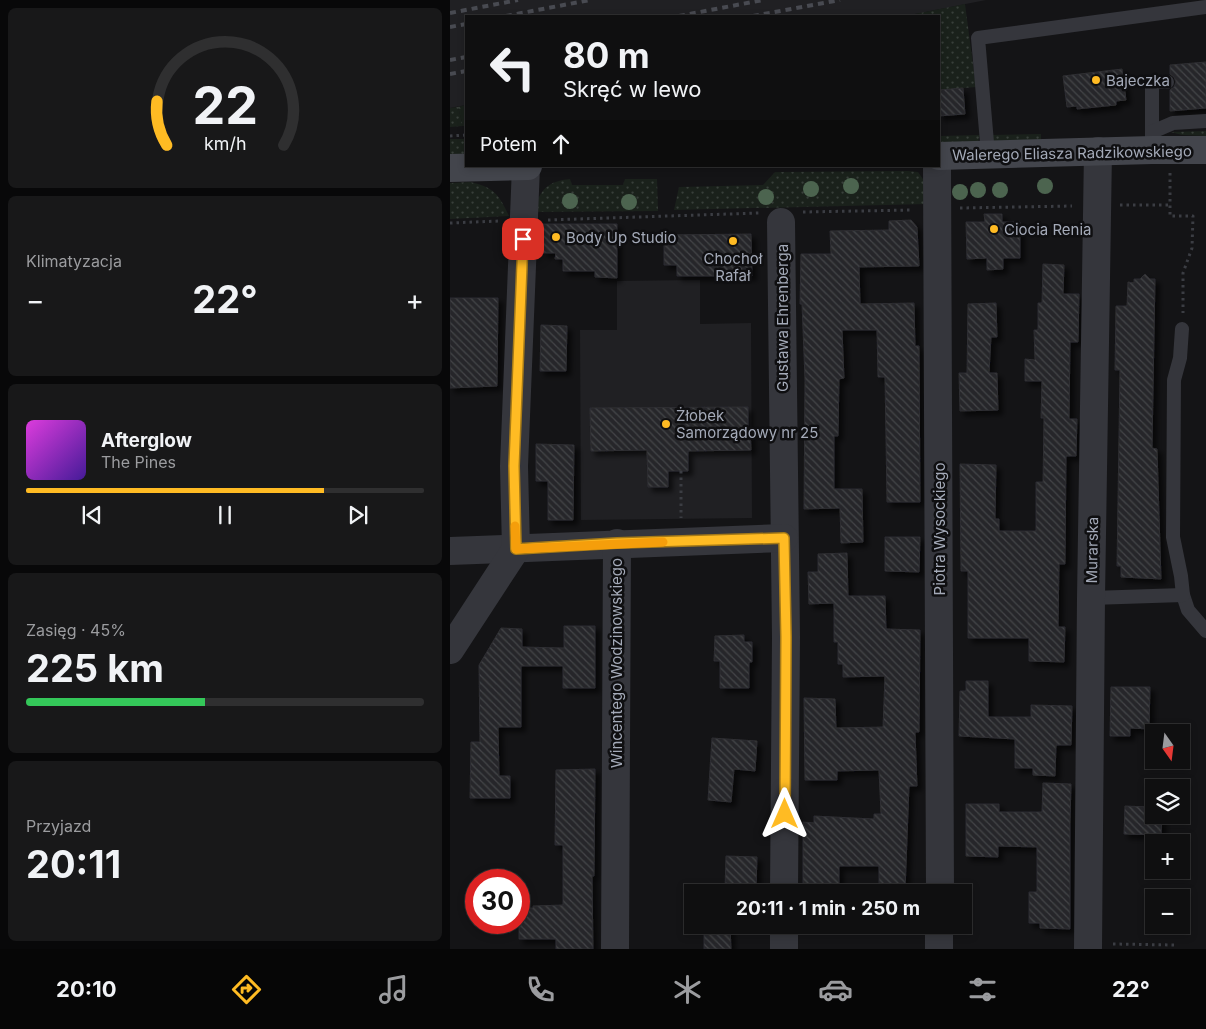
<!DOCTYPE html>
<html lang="pl">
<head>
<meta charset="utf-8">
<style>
  :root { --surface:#0f0f10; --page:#181819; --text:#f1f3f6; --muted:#9b9c9f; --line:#2f2f30; --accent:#ffbb23 }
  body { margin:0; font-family:Inter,sans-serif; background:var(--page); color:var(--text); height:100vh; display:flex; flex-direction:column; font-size:19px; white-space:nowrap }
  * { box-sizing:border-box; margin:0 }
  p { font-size:16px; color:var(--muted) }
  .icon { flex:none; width:28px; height:28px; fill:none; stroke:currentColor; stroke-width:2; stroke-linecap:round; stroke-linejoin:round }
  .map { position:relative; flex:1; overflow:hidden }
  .details { display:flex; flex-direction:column; gap:8px; padding:8px; background:#080809; width:450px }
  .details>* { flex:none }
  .guide { position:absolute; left:15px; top:15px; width:475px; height:152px; border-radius:0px; box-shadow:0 2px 8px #0003,0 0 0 1px var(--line); background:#0f0f10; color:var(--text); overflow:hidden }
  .needle { width:32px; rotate:166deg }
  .fabs { position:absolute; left:695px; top:724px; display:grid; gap:10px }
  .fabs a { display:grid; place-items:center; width:45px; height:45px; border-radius:0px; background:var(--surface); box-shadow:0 2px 8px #0003,0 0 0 1px var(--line); font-size:25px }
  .speed { position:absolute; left:15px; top:869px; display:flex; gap:10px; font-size:25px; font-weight:700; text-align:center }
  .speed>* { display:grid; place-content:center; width:65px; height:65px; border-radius:50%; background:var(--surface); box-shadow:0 2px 8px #0003,0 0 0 1px var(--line); line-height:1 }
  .speed .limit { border:8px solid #d22; background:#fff; color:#111 }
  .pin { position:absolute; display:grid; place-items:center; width:42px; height:42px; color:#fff; margin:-21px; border-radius:10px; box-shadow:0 2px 8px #0006 }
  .me { position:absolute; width:55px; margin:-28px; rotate:0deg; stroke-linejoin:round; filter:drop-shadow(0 0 4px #0008) }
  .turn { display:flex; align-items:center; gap:18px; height:105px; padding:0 15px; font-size:22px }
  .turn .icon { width:65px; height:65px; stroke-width:2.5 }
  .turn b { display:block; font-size:35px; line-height:42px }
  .then { display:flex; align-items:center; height:48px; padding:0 15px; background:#0003; gap:10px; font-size:19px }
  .big { font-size:38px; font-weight:700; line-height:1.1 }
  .details .tile { flex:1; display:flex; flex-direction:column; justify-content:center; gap:8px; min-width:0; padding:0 18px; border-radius:8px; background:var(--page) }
  .details .dial { align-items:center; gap:0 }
  .dial svg { height:130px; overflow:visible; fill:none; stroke:var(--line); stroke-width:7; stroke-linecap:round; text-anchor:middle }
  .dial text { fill:var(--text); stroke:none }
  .song { display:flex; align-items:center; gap:15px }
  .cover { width:60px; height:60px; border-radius:8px; background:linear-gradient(135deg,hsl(300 70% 55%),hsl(260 70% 35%)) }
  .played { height:5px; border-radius:2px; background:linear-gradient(90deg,var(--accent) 75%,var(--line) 75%) }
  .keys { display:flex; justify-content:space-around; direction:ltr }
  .heat { display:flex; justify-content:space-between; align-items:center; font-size:28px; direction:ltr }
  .charge { height:8px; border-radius:4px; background:linear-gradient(90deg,#34c759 45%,var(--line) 0) }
  .trip { position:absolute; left:234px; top:884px; width:288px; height:50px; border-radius:0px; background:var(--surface); box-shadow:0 2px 8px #0003,0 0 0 1px var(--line); font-weight:700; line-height:50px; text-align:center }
  .tab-bar { display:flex; height:80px; justify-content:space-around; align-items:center; background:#060606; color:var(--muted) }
  .tab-bar .icon { width:35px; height:35px }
  .tab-bar .selected { color:var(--accent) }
  .tab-bar b { font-size:22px; color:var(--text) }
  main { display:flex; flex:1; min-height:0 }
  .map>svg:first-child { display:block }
  .built { fill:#202023 }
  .grass { fill:url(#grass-dots) }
  .forest { fill:url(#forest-firs) }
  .building { fill:url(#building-back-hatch); stroke:#2e2e32; filter:url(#shadow) }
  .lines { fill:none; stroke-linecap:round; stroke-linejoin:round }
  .path { stroke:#3b3d43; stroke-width:3; stroke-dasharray:2.5 4; stroke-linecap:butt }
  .lane { stroke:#35363c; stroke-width:14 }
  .street { stroke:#35363c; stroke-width:28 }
  .secondary { stroke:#43454c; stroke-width:28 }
  .rail { stroke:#484a51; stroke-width:4; stroke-dasharray:6 5; stroke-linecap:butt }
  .tree { fill:#4c644f }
  .route-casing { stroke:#a67a17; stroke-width:12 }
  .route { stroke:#ffbb23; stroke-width:9 }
  .slow { stroke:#f59e0b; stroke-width:9 }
  .poi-dot { fill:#ffbb23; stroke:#0f0f11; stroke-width:2 }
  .labels { text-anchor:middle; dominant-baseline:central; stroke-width:5; stroke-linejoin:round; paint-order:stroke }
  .poi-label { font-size:15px; fill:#a4aab8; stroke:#0f0f11; text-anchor:start }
  .street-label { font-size:15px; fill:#a4aab8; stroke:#0f0f11 }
</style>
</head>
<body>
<main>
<section class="details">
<div class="tile dial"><svg viewBox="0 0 100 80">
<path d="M14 69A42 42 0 1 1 86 69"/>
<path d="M14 69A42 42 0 0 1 8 42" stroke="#ffbb23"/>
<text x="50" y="56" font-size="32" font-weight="700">22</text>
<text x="50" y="72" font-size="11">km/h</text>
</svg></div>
<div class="tile"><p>Klimatyzacja</p>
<div class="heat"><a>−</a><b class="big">22°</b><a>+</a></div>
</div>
<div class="tile">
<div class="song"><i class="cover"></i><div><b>Afterglow</b><p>The Pines</p></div></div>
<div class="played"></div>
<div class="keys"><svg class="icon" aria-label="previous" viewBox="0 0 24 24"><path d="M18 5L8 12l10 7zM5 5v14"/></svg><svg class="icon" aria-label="pause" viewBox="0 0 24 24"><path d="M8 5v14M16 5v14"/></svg><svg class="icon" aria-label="next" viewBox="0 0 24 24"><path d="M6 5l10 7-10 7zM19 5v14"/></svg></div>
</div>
<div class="tile"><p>Zasięg · 45%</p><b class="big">225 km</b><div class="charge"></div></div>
<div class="tile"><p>Przyjazd</p><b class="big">20:11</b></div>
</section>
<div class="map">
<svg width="756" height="949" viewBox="0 0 756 949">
  <defs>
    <pattern id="grass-dots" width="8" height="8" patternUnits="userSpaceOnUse" patternTransform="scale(1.25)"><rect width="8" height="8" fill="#1a211b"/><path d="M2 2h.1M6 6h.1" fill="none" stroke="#383f3a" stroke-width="1.8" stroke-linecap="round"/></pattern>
    <pattern id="forest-firs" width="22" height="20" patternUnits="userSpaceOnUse" patternTransform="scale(1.25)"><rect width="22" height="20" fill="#1a211b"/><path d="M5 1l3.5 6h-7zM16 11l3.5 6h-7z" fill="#383f3a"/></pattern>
    <pattern id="building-back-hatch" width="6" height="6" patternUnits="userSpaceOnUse" patternTransform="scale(1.25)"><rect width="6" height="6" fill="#27272a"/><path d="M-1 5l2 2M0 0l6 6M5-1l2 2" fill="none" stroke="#434447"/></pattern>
    <filter id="shadow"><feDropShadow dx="4.5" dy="4.5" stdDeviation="2.5" flood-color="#0009"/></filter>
  </defs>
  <rect width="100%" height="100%" fill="#141416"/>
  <!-- built -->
  <g class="built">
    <path d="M0,0H536L455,16H16V105L0,108Z"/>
    <path d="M250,280V324L301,323L302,518L131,520L130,330H167V281Z"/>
  </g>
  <!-- grass -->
  <g class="grass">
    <path d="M515,4L526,87L489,90V16H455Z"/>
    <path d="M8,107L13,126L0,127V108Z"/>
    <path d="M756,131V136L732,135L721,132Z"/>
    <path d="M591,134V140L544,141L541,135Z"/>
    <path d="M530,135L528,142L489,143V136Z"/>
    <path d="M0,139H16V156L0,157Z"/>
    <path d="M458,171L468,172L475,182L477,204L224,210L229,187L313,185L325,172Z"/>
    <path d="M120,179L122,185H173L175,179H207L208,211L84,212C89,190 98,181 120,179Z"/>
    <path d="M20,182C44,187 49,195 59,216L0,219V183Z"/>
  </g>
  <!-- forest -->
  <path class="forest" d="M16,105V126H13L8,107Z"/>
  <!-- building -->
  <g class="building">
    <path d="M756,62V108L720,111V90L724,87L726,82L724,77L720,74V65Z"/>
    <path d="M672,69L676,100L666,101V105L627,109V106L617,107L613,76Z"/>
    <path d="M513,88L515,114L489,116V90Z"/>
    <path d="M534,214H552V222H570V258H553V269L537,270V258L517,259L516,222H535Z"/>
    <path d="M461,220L467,227L469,266L409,267L410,302V304L464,303L465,346H469L470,502H437L435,377H428L427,330H392L394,378L389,379L388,436H384V489H412L413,542L391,543L390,508L354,509L355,380L352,304H350L351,254H381L380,231L439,230V221Z"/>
    <path d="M93,224H167V278L145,277V271H113V259H105L106,253H93Z"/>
    <path d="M301,234L302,276H227V265H214V235Z"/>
    <path d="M593,264L614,265L613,294H629L628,342H620L619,419H627L626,456H616L615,564H609L608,627H615L614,662L579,661V638H518V571H511L510,464L546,465L545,519H549V531H586V482H593L594,418H591L592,381H575V359L585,360L584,330H588V303H592Z"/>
    <path d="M695,274L700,279H705L702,448L707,449L711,579L671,577V566H667L670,370H665L666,306H677L678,282L684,283V279H690Z"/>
    <path d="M0,298H48L47,386L0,388Z"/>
    <path d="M546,303L547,337H541L539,373H547L548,410L510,411L509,373H517L518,304Z"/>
    <path d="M91,325L117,326L116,371H90Z"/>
    <path d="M298,407V428H300L301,450L238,451V471H218V487H198L197,450L141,451L140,408Z"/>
    <path d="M86,444L124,445L123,520H98V481H86Z"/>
    <path d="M435,537H470L469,572L435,571Z"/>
    <path d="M397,553L398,596H435L436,629L470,630L469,732H465L467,786H459L455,892H429V866H389V892H353V822L364,823V816L424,819V814H431L429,770L387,771V780H355L354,698L385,699L386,728L433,727L435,676L393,677V664H388V642H384V603L359,604L358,572H368V554Z"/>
    <path d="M114,626H145V688H113V666H71V727H48L49,776H60V798H20L21,742H30L29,665L35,655L51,628L72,629V647L114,648Z"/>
    <path d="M294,635V642H302V662H299V688H270V661H264L265,636Z"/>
    <path d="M516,681H538V717H581V705L622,706L621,745H606L605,776L583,775V768H565V739L509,736L510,691H516Z"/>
    <path d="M661,687H700L699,729L680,728V736H660Z"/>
    <path d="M262,738L307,741L305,771L284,769L281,802L258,800Z"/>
    <path d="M145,769L144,876H142L143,949H106V939H69V908H83V906L113,905V845H105L106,770Z"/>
    <path d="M593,783L621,784L620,823V929L590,928V923H579V892H587V847L548,846V857L516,856V804H549V812H592Z"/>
    <path d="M675,806L699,807V815H712L711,835L674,834Z"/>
    <path d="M276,856L307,857L306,889H275Z"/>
    <path d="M254,925H280L281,949H254Z"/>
  </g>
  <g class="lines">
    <!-- path -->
    <g class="path">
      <path d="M0,136L16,135"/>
      <path d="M720,173V216H743L742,248L733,273V313"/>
      <path d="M670,205H720"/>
      <path d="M510,208L622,206"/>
      <path d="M353,212L462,210"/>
      <path d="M98,220L309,213"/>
      <path d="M0,223L49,221"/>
      <path d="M231,471V518"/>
      <path d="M663,944L725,945"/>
    </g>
    <!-- lane -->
    <g class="lane">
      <path d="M702,132V82H717"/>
      <path d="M702,150V132L723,123L756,121"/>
      <path d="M538,154L528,38L756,7"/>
      <path d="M733,595L738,610L756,631"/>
      <path d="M641,598L733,595L731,576L723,537L724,380L730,358L732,329"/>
    </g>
    <!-- street -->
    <g class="street">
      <path d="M487,166L490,892"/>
      <path d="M331,222L336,637L334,892"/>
      <path d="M0,551L334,538"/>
      <path d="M0,650L66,549L64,466L76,166"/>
      <path d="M165,949L167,543"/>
      <path d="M334,949V925"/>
      <path d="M489,949V925"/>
      <path d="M638,949L641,598L648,151"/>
    </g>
    <!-- secondary -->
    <g class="secondary">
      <path d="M489,156L702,150H756"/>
      <path d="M0,168L78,166"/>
    </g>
    <!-- rail -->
    <g class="rail">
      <path d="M0,13L68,0"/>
      <path d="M56,16L140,0"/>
      <path d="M229,16L313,0"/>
      <path d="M303,16L390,0"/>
      <path d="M0,27L16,24"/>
      <path d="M0,60L16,57"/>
      <path d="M0,74L16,71"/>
    </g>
  </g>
  <!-- trees -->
  <g class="tree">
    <circle cx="401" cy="186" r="8"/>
    <circle cx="595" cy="186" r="8"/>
    <circle cx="361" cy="189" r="8"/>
    <circle cx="528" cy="190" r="8"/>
    <circle cx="550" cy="190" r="8"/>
    <circle cx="510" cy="192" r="8"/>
    <circle cx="316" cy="197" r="8"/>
    <circle cx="120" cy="201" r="8"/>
    <circle cx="179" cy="202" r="8"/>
  </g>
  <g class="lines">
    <defs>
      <path id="route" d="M73,239L64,466L66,549L167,543L334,538L336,637L335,814"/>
    </defs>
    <!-- route casing -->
    <use href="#route" class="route-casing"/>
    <!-- route -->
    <use href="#route" class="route"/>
    <!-- slow -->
    <path class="slow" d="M65,526L66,549L213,542"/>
  </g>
  <!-- markers -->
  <g class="poi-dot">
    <circle cx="646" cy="80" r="5"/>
    <circle cx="544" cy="229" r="5"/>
    <circle cx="106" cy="237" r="5"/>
    <circle cx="283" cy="241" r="5"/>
    <circle cx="216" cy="424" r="5"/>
  </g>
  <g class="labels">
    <!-- poi labels -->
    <g class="poi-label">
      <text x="656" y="80">Bajeczka</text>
      <text x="554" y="229">Ciocia Renia</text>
      <text x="116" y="237">Body Up Studio</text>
      <text x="283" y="258" text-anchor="middle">Chochoł<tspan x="283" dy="17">Rafał</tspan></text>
      <text x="226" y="415">Żłobek<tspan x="226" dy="17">Samorządowy nr 25</tspan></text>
    </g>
    <!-- street labels -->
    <g class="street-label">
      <text transform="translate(622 153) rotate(-1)">Walerego Eliasza Radzikowskiego</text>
      <text transform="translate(332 318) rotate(-90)">Gustawa Ehrenberga</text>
      <text transform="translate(489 529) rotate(-90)">Piotra Wysockiego</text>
      <text transform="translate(642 550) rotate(-89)">Murarska</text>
      <text transform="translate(166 663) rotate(-90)">Wincentego Wodzinowskiego</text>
    </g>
  </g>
</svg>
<div class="fabs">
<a><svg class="needle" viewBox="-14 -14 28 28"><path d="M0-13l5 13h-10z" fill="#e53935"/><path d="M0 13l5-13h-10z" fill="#9b9c9f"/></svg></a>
<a><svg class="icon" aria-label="layers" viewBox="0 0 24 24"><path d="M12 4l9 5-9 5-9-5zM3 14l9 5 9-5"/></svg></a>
<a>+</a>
<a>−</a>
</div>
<div class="speed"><div class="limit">30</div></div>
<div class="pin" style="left:73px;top:239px;background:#d93025"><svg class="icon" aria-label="arrive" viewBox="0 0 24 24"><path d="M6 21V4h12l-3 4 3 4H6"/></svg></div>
<svg class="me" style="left:335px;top:814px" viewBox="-20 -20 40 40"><path d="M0-17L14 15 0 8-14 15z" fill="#ffbb23" stroke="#fff" stroke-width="4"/></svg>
<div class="trip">20:11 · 1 min · 250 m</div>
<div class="guide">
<div class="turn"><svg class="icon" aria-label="left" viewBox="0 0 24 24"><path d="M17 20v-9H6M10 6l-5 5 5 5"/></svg><div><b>80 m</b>Skręć w lewo</div></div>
<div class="then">Potem<svg class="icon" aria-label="ahead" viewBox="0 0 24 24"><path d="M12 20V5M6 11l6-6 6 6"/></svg></div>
</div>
</div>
</main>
<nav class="tab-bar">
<b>20:10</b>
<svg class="icon selected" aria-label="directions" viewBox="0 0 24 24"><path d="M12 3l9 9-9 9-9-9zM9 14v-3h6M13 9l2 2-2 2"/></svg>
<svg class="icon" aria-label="music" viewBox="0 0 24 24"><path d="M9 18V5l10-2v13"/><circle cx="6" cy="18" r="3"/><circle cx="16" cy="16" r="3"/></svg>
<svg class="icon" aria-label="phone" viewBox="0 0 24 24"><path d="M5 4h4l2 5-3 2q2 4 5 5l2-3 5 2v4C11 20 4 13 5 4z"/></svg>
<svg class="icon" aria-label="climate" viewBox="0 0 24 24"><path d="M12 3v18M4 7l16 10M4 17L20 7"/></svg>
<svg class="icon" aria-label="car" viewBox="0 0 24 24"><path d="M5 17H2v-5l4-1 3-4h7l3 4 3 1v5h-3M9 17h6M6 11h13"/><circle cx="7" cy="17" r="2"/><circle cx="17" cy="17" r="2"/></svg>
<svg class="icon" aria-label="filters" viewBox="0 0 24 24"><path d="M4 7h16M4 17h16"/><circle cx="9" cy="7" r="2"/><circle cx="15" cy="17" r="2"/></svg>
<b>22°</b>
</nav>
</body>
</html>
